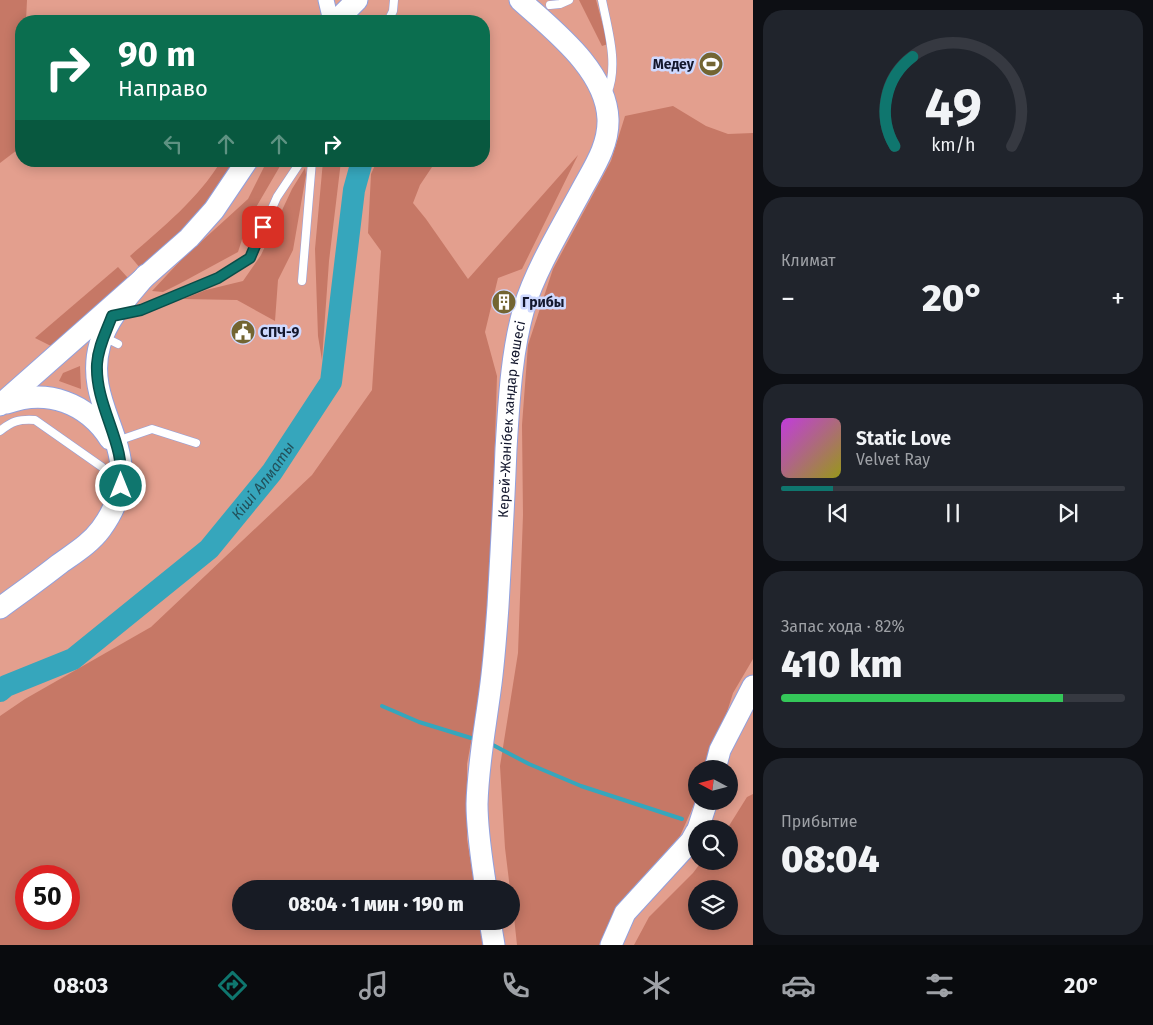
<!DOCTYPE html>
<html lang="ru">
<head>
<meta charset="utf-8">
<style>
  :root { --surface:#171b24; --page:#20242c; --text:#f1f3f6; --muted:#9ea1a6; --line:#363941; --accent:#0f766e }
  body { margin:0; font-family:"Fira Sans",sans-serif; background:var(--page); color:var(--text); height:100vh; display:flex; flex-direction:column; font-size:19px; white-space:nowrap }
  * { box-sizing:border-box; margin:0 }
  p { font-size:16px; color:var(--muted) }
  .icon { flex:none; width:28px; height:28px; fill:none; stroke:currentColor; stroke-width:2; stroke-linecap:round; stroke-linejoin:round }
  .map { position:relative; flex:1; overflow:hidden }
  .details { display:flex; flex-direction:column; gap:10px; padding:10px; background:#0d0f14; width:400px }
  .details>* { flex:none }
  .banner { position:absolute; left:15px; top:15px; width:475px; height:152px; border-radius:20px; box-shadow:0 2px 12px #0003; background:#0b6e4f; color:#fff; overflow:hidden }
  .needle { width:32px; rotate:277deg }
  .fabs { position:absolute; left:688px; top:760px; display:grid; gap:10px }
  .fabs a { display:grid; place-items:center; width:50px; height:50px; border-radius:50%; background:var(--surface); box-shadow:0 2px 12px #0003; font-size:25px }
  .speed { position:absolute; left:15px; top:865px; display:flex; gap:10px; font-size:25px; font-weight:700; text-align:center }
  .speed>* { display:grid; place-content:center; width:65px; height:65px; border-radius:50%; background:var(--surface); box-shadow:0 2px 12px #0003; line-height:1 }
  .speed .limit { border:8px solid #d22; background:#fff; color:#111 }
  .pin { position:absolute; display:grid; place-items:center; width:42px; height:42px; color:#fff; margin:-21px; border-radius:10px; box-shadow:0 2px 8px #0006 }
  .me { position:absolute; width:55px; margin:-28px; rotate:0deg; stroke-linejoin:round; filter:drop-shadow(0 0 4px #0008) }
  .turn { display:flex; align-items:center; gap:18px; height:105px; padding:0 20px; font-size:22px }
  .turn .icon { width:65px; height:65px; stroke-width:2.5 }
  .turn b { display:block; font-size:35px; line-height:42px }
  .lanes { display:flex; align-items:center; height:48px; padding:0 20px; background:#0003; justify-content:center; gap:25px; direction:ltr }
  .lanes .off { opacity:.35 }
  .big { font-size:38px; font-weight:800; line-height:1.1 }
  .details .tile { flex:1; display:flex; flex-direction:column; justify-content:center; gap:8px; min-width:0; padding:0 18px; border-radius:20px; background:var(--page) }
  .details .dial { align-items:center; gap:0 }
  .dial svg { height:130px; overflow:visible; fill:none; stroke:var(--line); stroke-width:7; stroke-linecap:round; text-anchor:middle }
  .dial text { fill:var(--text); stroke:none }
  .song { display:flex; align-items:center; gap:15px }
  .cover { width:60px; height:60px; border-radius:8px; background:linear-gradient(135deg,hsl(290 70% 55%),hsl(60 70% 35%)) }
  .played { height:5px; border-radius:2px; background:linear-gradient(90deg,var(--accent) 15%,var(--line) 15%) }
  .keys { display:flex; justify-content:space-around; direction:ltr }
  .heat { display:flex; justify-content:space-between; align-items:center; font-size:28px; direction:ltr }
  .charge { height:8px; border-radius:4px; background:linear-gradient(90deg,#34c759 82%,var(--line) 0) }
  .trip { position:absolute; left:232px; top:880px; width:288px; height:50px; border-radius:25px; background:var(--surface); box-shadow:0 2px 12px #0003; font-weight:800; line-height:50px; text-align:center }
  .tab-bar { display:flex; height:80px; justify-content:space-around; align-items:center; background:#090b0e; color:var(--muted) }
  .tab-bar .icon { width:35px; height:35px }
  .tab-bar .selected { color:var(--accent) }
  .tab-bar b { font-size:22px; color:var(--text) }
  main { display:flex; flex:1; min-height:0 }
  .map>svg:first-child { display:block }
  .green { fill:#e39f8e; fill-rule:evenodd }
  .forest { fill:#c67866; fill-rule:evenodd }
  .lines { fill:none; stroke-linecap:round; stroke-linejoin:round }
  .stream { stroke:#36a6bc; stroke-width:4 }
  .river { stroke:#36a6bc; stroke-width:22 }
  .lane-casing { stroke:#92a0dc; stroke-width:9 }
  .street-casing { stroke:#92a0dc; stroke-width:17 }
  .secondary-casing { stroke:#92a0dc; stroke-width:23 }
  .lane { stroke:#fff; stroke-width:8 }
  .street { stroke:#fff; stroke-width:15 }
  .secondary { stroke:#fff; stroke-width:21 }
  .route-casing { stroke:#0a4d48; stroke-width:12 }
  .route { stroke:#0f766e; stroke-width:9 }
  .labels { text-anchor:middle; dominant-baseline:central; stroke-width:5; stroke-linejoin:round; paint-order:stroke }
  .poi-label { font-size:14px; font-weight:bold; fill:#13172d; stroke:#cfd9ff; text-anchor:start }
  .street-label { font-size:14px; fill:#13172d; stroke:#cfd9ff }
  .water-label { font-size:15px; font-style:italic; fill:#22515b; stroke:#cfd9ff }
</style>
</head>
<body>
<main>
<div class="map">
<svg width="753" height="945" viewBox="0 0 753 945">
  <rect width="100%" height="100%" fill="#bfcbfd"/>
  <!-- green -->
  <path class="green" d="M0,0H753V891L729,889H696V921L705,945H381L379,921H511V889H377L0,784ZM21,21H484V161H21ZM696,769H729V801H696ZM696,829H729V861H696Z"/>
  <!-- forest -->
  <g class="forest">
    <path d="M0,0H27L26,21H21V147L0,163Z"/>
    <path d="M579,0H596L608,44L602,46Z"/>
    <path d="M673,106L706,126L728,134L753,133V659L733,693L709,769H696V800L680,836L630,891L599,945H517L511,889H510L505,848L500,766L518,653L523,515L522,425L528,345L553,269L611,161L625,116Z"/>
    <path d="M578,155L522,269L498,278L485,332L497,376L492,537L481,687L467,764V839L475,889H241V921H480L484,945H0V716L25,699L151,627L312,475L372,390L381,251L368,233L371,174L377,161H436L420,185L413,203L426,219L468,279ZM26,876H69V919H26Z"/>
    <path d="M221,161H246L146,275L130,256C163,227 198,199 221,161Z"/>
    <path d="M267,161H283L248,221L238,252L179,284L163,292L152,291L181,260L248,199Z"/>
    <path d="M323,161H341L329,261L322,360L318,336L315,249Z"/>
    <path d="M305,168L306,175L293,250L278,280L275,321L237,300L183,299L206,290L243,281L261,255L292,189Z"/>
    <path d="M118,267L128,278L53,347L35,338Z"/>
    <path d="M80,366L81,389L59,381L63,373Z"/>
    <path d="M753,794V945H634L649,917L693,873L702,861H729V829H727L747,797ZM696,889H729V921H696Z"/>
  </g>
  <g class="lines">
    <!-- stream -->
    <g class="stream">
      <path d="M382,706L419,722L471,738"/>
      <path d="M493,745L529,764L581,786L682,819"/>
    </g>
    <!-- river -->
    <path class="river" id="s1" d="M0,691L6,686L73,659L209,549L272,472L331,382L354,190L362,161"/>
    <defs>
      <g id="lane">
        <path d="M602,0C608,30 619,65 607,94"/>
        <path d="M550,5L560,4L569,0"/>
        <path d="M388,21L393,11L394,0"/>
        <path d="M302,281L312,161"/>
        <path d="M119,315L141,311L170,299L218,278L250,258L277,197L301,161"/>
        <path d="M104,342L110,340L118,344"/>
        <path d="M0,431C12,421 19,419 35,420L102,467"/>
        <path d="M117,441L152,429L196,443"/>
      </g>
      <path id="street" d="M326,0L331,21"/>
      <g id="secondary">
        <path d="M336,21L357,0"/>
        <path d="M7,403C47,388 87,403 110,439"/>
        <path d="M0,405L189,238L214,210L247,161"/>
        <path d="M0,608C19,594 39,580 58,565C73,554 90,544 101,529C156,454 80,414 100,344C108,317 128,297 146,275"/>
        <path d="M715,769L720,750L753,686"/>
        <path d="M698,829L707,801"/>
        <path id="s2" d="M486,889C482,861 477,832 477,804C478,765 485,729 490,691C494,663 496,634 498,606C501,554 504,501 506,449C509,402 511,354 524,308C535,271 561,228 580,193C592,170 609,147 608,119C606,70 554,31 520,0"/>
        <path d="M490,921L494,945"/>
        <path d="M611,945L625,913L691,841L696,832"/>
      </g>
    </defs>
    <!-- lane casing -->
    <use href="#lane" class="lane-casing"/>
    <!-- street casing -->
    <use href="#street" class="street-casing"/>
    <!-- secondary casing -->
    <use href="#secondary" class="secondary-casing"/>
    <!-- lane -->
    <use href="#lane" class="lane"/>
    <!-- street -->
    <use href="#street" class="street"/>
    <!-- secondary -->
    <use href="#secondary" class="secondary"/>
  </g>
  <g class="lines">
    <defs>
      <path id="route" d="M121,486C126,443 95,407 97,364C98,347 106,332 112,316L141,310L218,278L250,258L263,227"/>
    </defs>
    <!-- route casing -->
    <use href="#route" class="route-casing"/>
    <!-- route -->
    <use href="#route" class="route"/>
  </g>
  <!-- icons -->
  <defs>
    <symbol id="stadium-disc" viewBox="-11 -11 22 22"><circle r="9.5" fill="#736532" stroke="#cfd9ff"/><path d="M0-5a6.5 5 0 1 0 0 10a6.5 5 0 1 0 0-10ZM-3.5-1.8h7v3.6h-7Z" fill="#fff"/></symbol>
    <symbol id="building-disc" viewBox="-11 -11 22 22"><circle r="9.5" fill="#736532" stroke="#cfd9ff"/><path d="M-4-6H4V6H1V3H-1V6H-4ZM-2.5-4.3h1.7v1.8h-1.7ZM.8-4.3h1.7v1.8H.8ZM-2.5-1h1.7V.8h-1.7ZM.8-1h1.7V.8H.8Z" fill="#fff"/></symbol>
    <symbol id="civic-disc" viewBox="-11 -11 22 22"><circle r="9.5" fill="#736532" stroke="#cfd9ff"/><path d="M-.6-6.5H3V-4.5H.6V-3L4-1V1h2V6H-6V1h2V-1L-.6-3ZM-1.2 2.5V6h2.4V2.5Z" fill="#fff"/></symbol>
  </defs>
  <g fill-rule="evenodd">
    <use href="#stadium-disc" x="697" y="50" width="28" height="28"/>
    <use href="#building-disc" x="490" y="288" width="28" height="28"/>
    <use href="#civic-disc" x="229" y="318" width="28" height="28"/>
  </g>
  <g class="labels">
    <!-- poi labels -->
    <g class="poi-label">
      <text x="694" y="64" text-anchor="end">Медеу</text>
      <text x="522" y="302">Грибы</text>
      <text x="260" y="332">СПЧ-9</text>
    </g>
    <!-- street labels -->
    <g class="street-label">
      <text stroke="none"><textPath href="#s2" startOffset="472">Керей-Жәнібек хандар көшесі</textPath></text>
    </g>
    <!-- water labels -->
    <g class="water-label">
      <text stroke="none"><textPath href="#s1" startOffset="342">Кіші Алматы</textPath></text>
    </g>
  </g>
</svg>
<div class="fabs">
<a><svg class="needle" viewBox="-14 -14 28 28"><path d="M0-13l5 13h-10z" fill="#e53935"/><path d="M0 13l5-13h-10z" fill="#9ea1a6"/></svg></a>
<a><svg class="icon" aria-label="search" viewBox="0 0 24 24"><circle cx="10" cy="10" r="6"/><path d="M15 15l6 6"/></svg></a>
<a><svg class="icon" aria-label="layers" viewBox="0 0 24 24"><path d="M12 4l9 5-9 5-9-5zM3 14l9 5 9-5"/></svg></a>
</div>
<div class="speed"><div class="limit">50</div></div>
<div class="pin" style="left:263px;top:227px;background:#d93025"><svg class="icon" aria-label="arrive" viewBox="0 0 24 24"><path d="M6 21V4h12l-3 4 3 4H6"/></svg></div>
<svg class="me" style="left:121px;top:486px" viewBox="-20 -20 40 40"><circle r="17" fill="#0f766e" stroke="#fff" stroke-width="3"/><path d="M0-11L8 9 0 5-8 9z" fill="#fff"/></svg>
<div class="trip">08:04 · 1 мин · 190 m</div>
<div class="banner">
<div class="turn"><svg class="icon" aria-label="right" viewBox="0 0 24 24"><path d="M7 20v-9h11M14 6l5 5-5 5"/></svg><div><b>90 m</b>Направо</div></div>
<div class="lanes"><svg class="icon off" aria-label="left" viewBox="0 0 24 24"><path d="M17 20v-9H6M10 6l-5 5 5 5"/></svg><svg class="icon off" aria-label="ahead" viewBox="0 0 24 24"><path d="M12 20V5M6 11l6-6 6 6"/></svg><svg class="icon off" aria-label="ahead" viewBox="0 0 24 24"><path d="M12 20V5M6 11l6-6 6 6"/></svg><svg class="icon" aria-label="right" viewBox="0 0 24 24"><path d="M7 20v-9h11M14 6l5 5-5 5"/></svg></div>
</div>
</div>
<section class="details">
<div class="tile dial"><svg viewBox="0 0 100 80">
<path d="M14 69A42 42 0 1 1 86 69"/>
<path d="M14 69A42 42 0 0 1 25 14" stroke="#0f766e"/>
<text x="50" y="56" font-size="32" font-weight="700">49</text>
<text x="50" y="72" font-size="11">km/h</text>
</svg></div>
<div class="tile"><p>Климат</p>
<div class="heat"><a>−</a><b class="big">20°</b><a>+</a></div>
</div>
<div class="tile">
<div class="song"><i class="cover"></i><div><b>Static Love</b><p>Velvet Ray</p></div></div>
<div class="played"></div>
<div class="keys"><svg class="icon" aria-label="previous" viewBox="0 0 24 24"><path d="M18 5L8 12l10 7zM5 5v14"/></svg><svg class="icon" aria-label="pause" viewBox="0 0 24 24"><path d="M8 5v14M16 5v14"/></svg><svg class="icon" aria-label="next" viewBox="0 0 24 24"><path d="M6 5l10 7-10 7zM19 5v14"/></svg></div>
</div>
<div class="tile"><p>Запас хода · 82%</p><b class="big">410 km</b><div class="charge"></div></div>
<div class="tile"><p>Прибытие</p><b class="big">08:04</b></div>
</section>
</main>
<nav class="tab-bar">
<b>08:03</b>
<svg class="icon selected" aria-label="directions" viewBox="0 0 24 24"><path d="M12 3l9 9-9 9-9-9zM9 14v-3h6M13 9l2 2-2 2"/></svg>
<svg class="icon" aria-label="music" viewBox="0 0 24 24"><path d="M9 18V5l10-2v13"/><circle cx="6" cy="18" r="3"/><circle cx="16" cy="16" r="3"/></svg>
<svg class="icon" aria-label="phone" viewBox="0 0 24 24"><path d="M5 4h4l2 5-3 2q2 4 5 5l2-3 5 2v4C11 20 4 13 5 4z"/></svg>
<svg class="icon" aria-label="climate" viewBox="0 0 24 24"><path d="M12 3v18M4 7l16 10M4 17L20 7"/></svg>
<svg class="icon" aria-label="car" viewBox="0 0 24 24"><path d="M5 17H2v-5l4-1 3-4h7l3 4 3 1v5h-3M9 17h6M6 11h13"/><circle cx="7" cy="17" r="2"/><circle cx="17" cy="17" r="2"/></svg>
<svg class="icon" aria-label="filters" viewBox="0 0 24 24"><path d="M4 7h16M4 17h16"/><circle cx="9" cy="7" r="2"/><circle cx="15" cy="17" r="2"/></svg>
<b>20°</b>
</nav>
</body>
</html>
